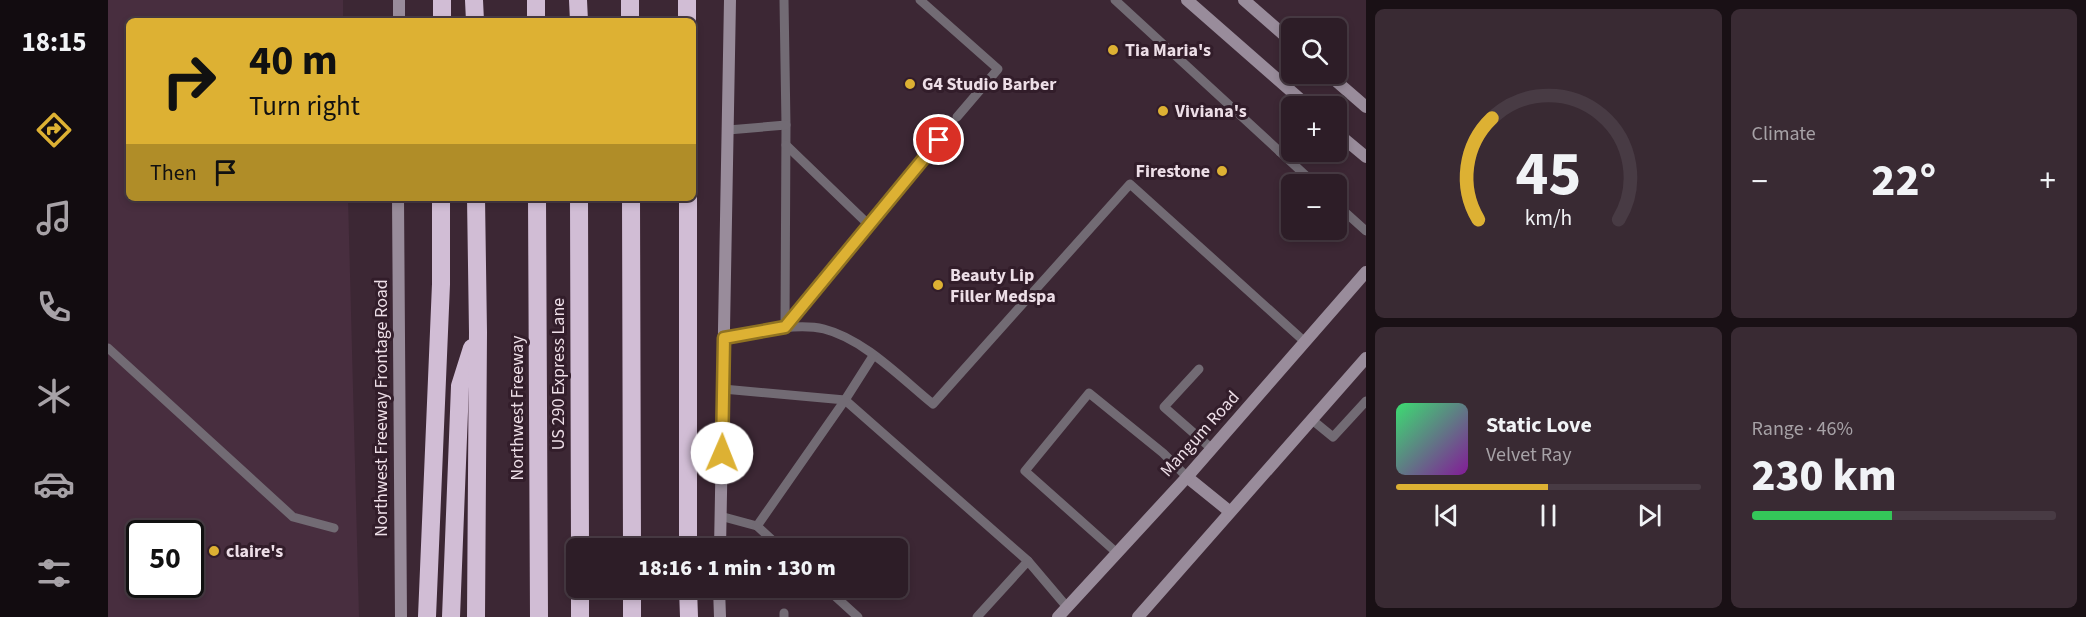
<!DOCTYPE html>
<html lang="en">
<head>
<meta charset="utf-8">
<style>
  :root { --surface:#2d1d27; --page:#392a33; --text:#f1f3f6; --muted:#a7a2a7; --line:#483b44; --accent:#ddb133 }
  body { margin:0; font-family:"Source Sans 3",sans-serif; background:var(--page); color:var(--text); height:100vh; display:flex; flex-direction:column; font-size:22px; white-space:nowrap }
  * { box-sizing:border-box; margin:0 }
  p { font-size:20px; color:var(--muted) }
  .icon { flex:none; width:33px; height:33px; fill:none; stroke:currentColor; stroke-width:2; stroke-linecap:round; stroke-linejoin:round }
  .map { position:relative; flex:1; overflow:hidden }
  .side { display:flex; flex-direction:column; gap:9px; padding:9px; background:#191015; width:720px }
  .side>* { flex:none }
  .guide { position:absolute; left:18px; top:18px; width:570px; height:183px; border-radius:9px; box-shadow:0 3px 9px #0003,0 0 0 2px var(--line); background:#ddb133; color:#111; overflow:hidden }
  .fabs { position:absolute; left:1173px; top:18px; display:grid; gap:12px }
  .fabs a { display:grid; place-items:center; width:66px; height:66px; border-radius:9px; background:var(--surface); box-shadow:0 3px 9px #0003,0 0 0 2px var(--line); font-size:30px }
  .speed { position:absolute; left:18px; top:520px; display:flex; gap:12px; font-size:30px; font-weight:700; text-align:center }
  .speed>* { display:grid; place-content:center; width:78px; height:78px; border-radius:50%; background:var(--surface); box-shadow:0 3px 9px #0003,0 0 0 2px var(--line); line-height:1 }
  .speed .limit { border:3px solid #111; border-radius:9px; background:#fff; color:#111 }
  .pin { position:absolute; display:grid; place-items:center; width:51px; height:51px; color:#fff; margin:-26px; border:3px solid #fff; border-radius:50%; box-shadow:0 2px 6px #0007 }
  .me { position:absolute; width:66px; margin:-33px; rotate:1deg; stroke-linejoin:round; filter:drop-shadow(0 0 4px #0008) }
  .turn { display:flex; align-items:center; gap:21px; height:126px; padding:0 24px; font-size:27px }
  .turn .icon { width:78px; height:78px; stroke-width:2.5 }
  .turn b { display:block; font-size:42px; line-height:51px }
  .then { display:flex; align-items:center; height:57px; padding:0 24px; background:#0003; gap:12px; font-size:22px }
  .big { font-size:45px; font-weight:800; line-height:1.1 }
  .side .tile { flex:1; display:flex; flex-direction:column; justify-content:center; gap:9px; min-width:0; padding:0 21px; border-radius:9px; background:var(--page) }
  .side .dial { align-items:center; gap:0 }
  .dial svg { height:156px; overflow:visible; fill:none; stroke:var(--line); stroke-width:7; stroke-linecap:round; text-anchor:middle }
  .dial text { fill:var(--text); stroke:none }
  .song { display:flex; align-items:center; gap:18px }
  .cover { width:72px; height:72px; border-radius:9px; background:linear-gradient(135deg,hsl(140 70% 55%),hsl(290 70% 35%)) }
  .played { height:6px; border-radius:3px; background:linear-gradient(90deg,var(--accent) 50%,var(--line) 50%) }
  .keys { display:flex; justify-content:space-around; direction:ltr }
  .heat { display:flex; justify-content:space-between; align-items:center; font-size:33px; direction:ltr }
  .charge { height:9px; border-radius:4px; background:linear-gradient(90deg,#34c759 46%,var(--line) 0) }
  .side .tiles { flex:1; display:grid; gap:9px; grid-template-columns:repeat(2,1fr) }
  .trip { position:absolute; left:458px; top:538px; width:342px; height:60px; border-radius:9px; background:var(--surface); box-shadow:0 3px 9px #0003,0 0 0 2px var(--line); font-weight:800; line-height:60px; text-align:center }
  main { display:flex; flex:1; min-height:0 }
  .menu { display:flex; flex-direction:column; width:108px; justify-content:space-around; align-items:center; background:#120c10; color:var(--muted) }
  .menu .icon { width:42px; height:42px }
  .menu .current { color:var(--accent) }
  .menu b { font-size:27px; color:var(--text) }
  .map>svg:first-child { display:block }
  .built { fill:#482e3f; fill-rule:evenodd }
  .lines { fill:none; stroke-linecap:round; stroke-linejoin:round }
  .service { stroke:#726b74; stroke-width:9 }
  .secondary { stroke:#998c9b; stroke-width:12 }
  .motorway { stroke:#d1bdd5; stroke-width:18 }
  .route-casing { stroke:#907321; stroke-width:15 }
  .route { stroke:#ddb133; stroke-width:10 }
  .poi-dot { fill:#ddb133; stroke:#321d2a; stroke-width:2 }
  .labels { text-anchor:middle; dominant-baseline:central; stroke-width:6; stroke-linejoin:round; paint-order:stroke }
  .poi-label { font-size:18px; font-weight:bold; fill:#eddee7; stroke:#321d2a; text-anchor:start }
  .street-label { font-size:18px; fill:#eddee7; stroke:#321d2a }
</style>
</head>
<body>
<main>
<nav class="menu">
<b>18:15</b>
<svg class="icon current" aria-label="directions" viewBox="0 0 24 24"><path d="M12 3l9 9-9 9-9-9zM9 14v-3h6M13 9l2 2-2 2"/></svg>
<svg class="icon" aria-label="music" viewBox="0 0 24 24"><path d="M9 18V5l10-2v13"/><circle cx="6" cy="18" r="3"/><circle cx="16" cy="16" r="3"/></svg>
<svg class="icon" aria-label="phone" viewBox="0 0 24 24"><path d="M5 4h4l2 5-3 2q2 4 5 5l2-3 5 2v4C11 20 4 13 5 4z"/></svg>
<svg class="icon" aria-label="climate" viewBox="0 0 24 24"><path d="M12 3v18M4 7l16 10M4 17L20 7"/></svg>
<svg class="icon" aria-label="car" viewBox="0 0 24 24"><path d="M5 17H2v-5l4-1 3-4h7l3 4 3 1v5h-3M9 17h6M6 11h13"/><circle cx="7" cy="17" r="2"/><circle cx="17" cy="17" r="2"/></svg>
<svg class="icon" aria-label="filters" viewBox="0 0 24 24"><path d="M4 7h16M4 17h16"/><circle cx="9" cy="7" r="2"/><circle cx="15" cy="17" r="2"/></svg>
</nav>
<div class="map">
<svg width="1258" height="617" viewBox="0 0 1258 617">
  <rect width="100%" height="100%" fill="#3c2734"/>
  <!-- built -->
  <path class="built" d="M0,0H235V21H21V198H240L251,617H0ZM32,534H82V585H32Z"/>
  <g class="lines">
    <!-- service -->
    <g class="service">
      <path d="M676,0L678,125L677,327"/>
      <path d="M812,0L890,69L849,117"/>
      <path d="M1007,0L1207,184"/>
      <path d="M620,130L678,125"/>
      <path d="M678,145L761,225"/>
      <path d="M1172,152L1184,140"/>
      <path d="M1228,204L1258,231"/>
      <path d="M677,327L845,123"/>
      <path d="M616,338C645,333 687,322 716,329C756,339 794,379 825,404L1022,184L1197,342"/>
      <path d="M0,348L185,517L226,528"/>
      <path d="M1091,369L1056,407L1104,449"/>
      <path d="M615,389L737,400L920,561"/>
      <path d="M1203,419L1225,437L1258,401"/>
      <path d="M612,516L649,526L674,549"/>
      <path d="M649,526L737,400L765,356"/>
      <path d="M1009,553L917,471L981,393L1055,453L1079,477"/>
      <path d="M718,588L750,617"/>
      <path d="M676,617V613"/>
      <path d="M869,617L920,561L959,607"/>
    </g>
    <!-- secondary -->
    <g class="secondary">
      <path d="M1079,0L1200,106"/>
      <path d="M1136,0L1184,42"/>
      <path d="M291,21V0"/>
      <path d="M1220,74L1258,107"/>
      <path d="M1228,132L1258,157"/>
      <path d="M290,198L293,617"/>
      <path d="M1079,477L1121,511"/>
      <path d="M612,549L622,0"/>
      <path d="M611,588L612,617"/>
      <path d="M950,617L1079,477L1258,272"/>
      <path d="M1030,617L1258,358"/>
    </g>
    <!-- motorway -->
    <g class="motorway">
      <path d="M366,0L367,21"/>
      <path d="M428,0V21"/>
      <path d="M470,0L471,21"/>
      <path d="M522,0V21"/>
      <path d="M579,0V21"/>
      <path d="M334,21V0"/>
      <path d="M429,198L431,617"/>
      <path d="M471,198L472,549"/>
      <path d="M523,198L524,549"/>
      <path d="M580,198V549"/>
      <path d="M472,588V617"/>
      <path d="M524,588V617"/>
      <path d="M580,588L581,617"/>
      <path d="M319,617L333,284V198"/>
      <path d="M343,617L352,386L364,348"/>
      <path d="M368,617L370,332L368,198"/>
    </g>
  </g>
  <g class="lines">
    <defs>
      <path id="route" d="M614,453L616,338L677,327L831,140"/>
    </defs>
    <!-- route casing -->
    <use href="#route" class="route-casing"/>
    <!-- route -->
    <use href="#route" class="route"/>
  </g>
  <!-- markers -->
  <g class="poi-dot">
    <circle cx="1005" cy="50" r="6"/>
    <circle cx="802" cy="84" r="6"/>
    <circle cx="1055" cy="111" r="6"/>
    <circle cx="1114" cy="171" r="6"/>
    <circle cx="830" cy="285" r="6"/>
    <circle cx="106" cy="551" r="6"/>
  </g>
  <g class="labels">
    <!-- poi labels -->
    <g class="poi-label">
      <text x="1017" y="50">Tia Maria's</text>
      <text x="814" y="84">G4 Studio Barber</text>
      <text x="1067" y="111">Viviana's</text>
      <text x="1102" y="171" text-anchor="end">Firestone</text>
      <text x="842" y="275">Beauty Lip<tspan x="842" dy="21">Filler Medspa</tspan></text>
      <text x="118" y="551">claire's</text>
    </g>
    <!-- street labels -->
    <g class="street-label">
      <text transform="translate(450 374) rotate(-90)">US 290 Express Lane</text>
      <text transform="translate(273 408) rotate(-90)">Northwest Freeway Frontage Road</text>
      <text transform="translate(409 408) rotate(-90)">Northwest Freeway</text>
      <text transform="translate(1092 434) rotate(-48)">Mangum Road</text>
    </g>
  </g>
</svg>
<div class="fabs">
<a><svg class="icon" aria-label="search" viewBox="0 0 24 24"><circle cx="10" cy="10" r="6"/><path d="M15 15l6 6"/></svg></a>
<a>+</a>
<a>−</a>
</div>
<div class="speed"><div class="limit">50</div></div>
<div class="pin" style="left:831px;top:140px;background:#d93025"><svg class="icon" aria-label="arrive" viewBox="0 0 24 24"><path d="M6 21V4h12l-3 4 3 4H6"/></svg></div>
<svg class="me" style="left:614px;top:453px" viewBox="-20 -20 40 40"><circle r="19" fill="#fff"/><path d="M0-13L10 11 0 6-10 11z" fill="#ddb133"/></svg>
<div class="trip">18:16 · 1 min · 130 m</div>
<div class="guide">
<div class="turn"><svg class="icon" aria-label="right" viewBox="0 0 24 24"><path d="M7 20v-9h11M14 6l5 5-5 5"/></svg><div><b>40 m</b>Turn right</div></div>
<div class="then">Then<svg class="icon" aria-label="arrive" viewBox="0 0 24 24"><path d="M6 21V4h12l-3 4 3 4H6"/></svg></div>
</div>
</div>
<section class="side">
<div class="tiles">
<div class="tile dial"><svg viewBox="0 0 100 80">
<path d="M14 69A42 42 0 1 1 86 69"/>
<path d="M14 69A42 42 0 0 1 21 17" stroke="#ddb133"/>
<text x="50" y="56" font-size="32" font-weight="700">45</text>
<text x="50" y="72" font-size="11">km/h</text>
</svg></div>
<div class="tile"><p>Climate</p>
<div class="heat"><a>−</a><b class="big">22°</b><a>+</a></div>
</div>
<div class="tile">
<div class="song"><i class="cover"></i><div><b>Static Love</b><p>Velvet Ray</p></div></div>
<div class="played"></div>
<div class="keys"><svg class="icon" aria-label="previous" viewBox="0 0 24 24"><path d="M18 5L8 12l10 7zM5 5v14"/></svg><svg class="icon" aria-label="pause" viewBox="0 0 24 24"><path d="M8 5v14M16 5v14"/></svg><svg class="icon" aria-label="next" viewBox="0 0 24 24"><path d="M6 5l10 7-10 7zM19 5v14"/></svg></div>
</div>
<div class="tile"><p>Range · 46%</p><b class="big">230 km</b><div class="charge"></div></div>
</div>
</section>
</main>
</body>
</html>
